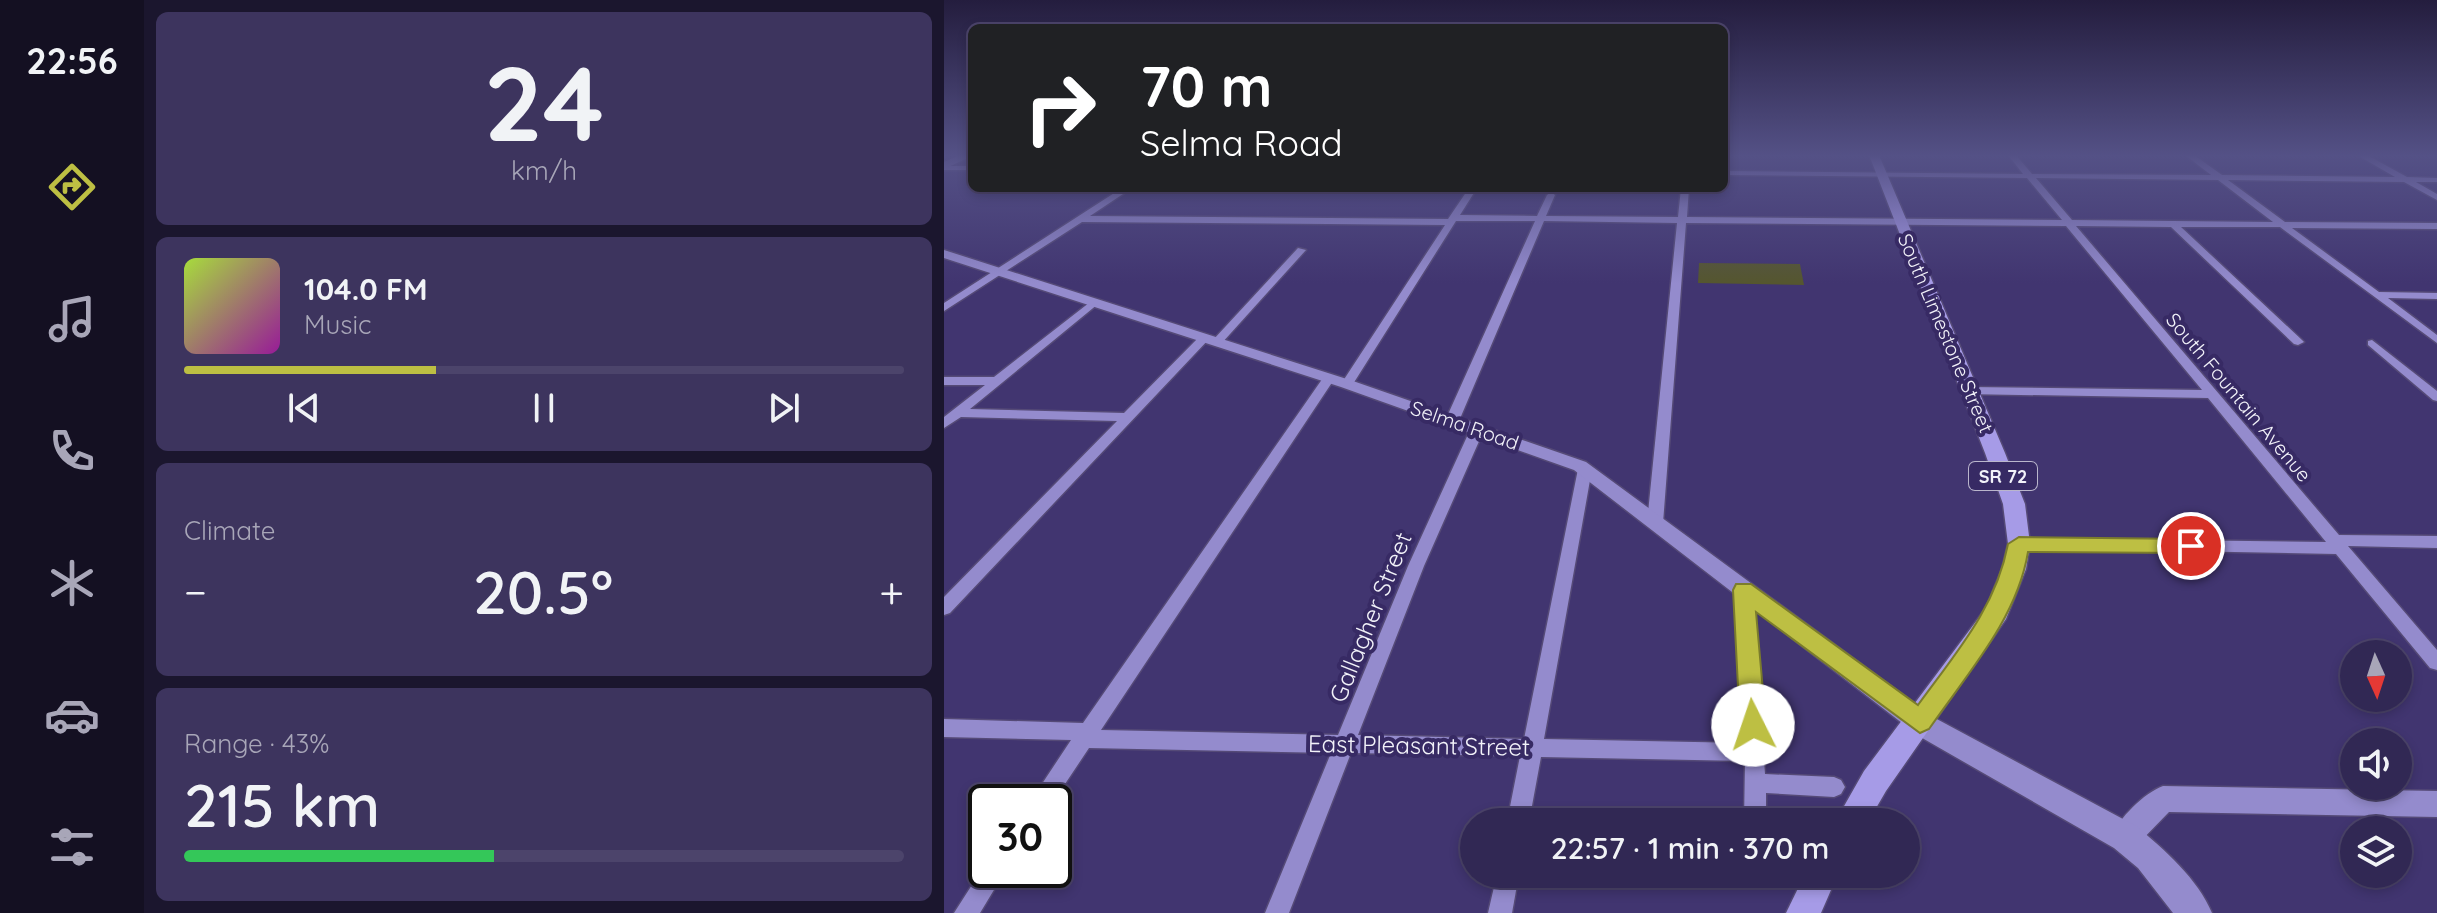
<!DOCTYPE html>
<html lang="en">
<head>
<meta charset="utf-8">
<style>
  :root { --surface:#312854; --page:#3d345e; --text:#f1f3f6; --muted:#a8a6b8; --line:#4c446b; --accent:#bdbf43 }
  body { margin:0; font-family:Quicksand,sans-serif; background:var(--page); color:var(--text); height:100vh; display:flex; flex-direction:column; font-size:30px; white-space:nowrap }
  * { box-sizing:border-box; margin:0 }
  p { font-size:26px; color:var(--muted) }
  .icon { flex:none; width:44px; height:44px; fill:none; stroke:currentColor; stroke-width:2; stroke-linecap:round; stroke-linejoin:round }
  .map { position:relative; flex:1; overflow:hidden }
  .sheet { display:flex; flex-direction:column; gap:12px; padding:12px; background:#1b162e; width:800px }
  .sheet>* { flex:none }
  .top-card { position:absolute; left:24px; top:24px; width:760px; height:168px; border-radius:12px; box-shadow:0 4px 12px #0003,0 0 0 2px var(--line); background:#202124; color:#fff; overflow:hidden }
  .needle { width:52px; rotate:177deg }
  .fabs { position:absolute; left:1396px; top:640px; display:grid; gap:16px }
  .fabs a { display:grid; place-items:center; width:72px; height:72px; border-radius:50%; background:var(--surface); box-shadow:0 4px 12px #0003,0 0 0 2px var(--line); font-size:40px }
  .speed { position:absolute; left:24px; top:784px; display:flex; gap:16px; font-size:40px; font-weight:700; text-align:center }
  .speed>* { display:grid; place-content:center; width:104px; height:104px; border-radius:50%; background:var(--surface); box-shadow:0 4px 12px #0003,0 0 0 2px var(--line); line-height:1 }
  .speed .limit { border:4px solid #111; border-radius:12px; background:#fff; color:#111 }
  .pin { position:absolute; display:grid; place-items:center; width:68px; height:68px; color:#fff; margin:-34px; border:4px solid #fff; border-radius:50%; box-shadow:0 2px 8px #0007 }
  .me { position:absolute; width:88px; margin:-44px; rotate:356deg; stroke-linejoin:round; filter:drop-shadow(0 0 6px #0008) }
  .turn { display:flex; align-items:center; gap:28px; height:168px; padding:0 40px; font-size:36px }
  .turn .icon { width:104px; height:104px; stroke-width:2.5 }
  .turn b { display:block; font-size:56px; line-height:68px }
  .big { font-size:60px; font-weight:600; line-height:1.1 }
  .sheet .tile { flex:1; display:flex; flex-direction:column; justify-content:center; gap:12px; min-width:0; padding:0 28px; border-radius:12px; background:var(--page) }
  .sheet .dial { align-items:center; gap:0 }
  .dial b { font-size:104px; line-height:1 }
  .song { display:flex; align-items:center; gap:24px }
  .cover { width:96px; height:96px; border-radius:12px; background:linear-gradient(135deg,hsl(80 70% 55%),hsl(300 70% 35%)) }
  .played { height:8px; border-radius:4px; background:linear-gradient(90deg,var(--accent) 35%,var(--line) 35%) }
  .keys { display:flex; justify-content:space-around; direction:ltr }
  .heat { display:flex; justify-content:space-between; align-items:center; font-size:44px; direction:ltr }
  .charge { height:12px; border-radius:6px; background:linear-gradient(90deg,#34c759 43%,var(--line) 0) }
  .trip { position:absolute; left:516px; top:808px; width:460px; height:80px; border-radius:40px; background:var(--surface); box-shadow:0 4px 12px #0003,0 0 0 2px var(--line); font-weight:600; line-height:80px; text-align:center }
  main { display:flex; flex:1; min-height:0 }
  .tab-bar { display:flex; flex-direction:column; width:144px; justify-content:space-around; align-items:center; background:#141022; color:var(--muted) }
  .tab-bar .icon { width:56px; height:56px }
  .tab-bar .selected { color:var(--accent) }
  .tab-bar b { font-size:36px; color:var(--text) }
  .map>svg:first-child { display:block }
  .green { fill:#55562f }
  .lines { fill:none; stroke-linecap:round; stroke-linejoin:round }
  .minor-casing { stroke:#554a77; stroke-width:3 }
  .tertiary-casing { stroke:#554a77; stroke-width:3 }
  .secondary-casing { stroke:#554a77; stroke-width:3 }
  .primary-casing { stroke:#554a77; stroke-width:3 }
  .minor { fill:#948bcd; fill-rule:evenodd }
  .tertiary { fill:#948bcd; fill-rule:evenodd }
  .secondary { fill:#948bcd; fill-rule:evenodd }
  .primary { fill:#a69be7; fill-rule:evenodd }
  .route { fill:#bdbf43; stroke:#7b7c2c; stroke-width:2 }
  .labels { text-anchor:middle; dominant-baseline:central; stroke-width:8; stroke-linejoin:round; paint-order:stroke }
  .shield { fill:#372a64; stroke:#bab6cc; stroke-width:2 }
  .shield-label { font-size:18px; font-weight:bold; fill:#f2f2f9 }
  .street-label { font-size:20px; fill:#f2f2f9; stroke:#372a64 }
  .near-street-label { font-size:24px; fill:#f2f2f9; stroke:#372a64 }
</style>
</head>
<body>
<main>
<nav class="tab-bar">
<b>22:56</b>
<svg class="icon selected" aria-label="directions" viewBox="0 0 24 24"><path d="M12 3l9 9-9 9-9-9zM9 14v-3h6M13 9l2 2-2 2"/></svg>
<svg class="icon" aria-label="music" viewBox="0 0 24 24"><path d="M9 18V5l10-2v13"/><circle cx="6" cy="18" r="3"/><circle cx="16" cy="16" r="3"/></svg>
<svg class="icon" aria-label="phone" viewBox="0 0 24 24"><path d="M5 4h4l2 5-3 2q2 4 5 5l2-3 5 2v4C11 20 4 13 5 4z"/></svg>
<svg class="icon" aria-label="climate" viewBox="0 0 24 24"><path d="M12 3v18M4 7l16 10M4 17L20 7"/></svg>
<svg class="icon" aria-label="car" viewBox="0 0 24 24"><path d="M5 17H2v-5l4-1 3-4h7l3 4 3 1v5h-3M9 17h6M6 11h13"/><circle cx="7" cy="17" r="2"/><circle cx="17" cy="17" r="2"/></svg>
<svg class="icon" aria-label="filters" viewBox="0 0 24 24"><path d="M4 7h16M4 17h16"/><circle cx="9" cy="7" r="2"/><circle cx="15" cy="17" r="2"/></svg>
</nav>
<section class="sheet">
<div class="tile dial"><b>24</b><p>km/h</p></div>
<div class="tile">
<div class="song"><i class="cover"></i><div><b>104.0 FM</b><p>Music</p></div></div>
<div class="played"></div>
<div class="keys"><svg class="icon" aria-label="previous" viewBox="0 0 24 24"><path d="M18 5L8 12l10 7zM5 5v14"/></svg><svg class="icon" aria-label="pause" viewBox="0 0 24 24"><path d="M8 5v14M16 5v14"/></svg><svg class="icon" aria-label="next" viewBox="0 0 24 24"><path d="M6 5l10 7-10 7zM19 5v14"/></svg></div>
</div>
<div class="tile"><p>Climate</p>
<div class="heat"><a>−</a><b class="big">20.5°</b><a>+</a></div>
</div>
<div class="tile"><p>Range · 43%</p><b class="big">215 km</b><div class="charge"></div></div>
</section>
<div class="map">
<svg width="1493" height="913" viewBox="0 0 1493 913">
  <rect width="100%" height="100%" fill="#413570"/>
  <!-- green -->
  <path class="green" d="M755,263L856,264L860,285L754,283Z"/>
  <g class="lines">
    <defs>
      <g id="minor">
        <path d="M1064,155H1072L1088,174L1267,175L1241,155H1250L1278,175L1451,177L1413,155H1423L1463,177L1493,178V182H1472L1493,194V200L1460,182L1284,180L1341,222L1493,223V229L1348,228L1435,292L1493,293V299L1444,298L1493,335V343L1336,227H1237L1358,340L1360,342L1354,345L1350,344L1227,227L1132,226L1395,535L1493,536V548L1404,546L1493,650V670L1486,668L1392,554L1069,548L1067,544L1069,540L1075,538L1382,542L1264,398L1020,394L1018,391L1024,387L1258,390L1122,226L742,223L719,523L716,527H706L703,523L733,223L600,221L515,421L508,425L501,421L591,221H512L409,384L403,388L397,384L501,225L138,222L0,311V303L178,188H188L146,216L504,219L525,188H533L516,215L593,216L603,195L607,192L611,195L602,216L734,217L737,188H745L743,217L1118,220L1083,178L780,175V171L1079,174ZM1092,178L1274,180L1329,222L1128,220Z"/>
        <rect x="0" y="166" width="28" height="4"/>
        <path d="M354,248L362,250L277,344H269V340Z"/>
        <path d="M150,299L154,300V304L26,409L180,413L256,336L260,335L266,338L6,613L0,615V597L173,421L17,417L0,428V417L41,385H0V377H50Z"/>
        <path d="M1428,340L1493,391V401L1489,400L1424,345V341Z"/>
        <path d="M385,374L391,378L157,730L394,735L464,566L526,430L533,426L540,430L480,566L414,735L580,739L634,469L641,465L648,469L600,739L800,743L792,590L794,586L800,584L806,586L808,590L821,774L890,777L897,780L901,787L897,794L890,797L822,793V822H800L801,761L597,757L585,822H563L576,756L407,753L345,913H321L387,753L145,748L109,802H86L127,740L0,737V719L139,723L381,375Z"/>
        <path d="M42,863V870H62L36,913H10Z"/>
        <path d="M553,874H575L568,913H544Z"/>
      </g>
      <g id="tertiary">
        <path d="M16,155L28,156L0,169V162Z"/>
        <path d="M0,250L409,381L642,462L985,714L989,722L985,730L976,733L967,730L630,470L397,387L0,258Z"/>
        <path d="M1219,786L1493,791V817L1225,812L1191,847L1181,851L1171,847L1167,837C1175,818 1200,793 1219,786Z"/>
      </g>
      <path id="secondary" d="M976,710L1192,826C1220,849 1254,879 1268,913H1229L1194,868L1170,848L966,731L962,722L966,713Z"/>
      <g id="primary">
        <path d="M925,155H935L1061,453L1081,504L1086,544L1082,569L1062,619L942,791L924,822H891L920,771L1042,608L1058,569L1064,544L1059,504L1041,453Z"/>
        <path d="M861,874H894L877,913H842Z"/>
      </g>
    </defs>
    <!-- minor casing -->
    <use href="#minor" class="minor-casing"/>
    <!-- tertiary casing -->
    <use href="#tertiary" class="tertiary-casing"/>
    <!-- secondary casing -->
    <use href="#secondary" class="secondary-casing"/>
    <!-- primary casing -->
    <use href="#primary" class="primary-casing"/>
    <!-- minor -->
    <use href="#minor" class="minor"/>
    <!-- tertiary -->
    <use href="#tertiary" class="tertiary"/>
    <!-- secondary -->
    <use href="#secondary" class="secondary"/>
    <!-- primary -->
    <use href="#primary" class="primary"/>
  </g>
  <!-- sky -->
  <linearGradient id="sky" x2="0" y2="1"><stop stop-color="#241d3e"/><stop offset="0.55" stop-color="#545186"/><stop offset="1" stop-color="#545186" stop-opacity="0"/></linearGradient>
  <rect width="1493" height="283" fill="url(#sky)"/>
  <!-- route -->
  <path class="route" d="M1075,537L1247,539L1257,546L1247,553L1084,552C1073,619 1023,674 985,729L976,733L812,612L822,725L818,733L809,736L800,733L796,725L789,590L792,584H807L974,705C1011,654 1052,608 1064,544Z"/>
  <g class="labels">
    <!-- shield labels -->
    <rect class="shield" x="1025" y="462" width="68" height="28" rx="6"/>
    <g class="shield-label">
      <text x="1059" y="476">SR 72</text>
    </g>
    <!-- street labels -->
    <g class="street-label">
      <text transform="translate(1002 333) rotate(67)">South Limestone Street</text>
      <text transform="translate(1295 397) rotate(50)">South Fountain Avenue</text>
      <text transform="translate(521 425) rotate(19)">Selma Road</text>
    </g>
    <!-- near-street labels -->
    <g class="near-street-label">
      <text transform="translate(426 617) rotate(-68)">Gallagher Street</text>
      <text transform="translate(475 745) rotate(1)">East Pleasant Street</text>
    </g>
  </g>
</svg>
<div class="fabs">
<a><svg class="needle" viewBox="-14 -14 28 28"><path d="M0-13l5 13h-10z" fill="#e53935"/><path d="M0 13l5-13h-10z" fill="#a8a6b8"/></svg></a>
<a><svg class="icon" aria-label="sound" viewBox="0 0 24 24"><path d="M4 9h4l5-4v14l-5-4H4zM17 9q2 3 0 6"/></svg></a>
<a><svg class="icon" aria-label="layers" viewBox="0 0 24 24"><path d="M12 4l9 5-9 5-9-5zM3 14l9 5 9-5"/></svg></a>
</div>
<div class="speed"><div class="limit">30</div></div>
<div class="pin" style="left:1247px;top:546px;background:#d93025"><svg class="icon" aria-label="arrive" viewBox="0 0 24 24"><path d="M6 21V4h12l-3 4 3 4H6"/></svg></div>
<svg class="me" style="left:809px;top:725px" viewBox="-20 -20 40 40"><circle r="19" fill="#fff"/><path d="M0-13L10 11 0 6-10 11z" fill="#bdbf43"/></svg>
<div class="trip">22:57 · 1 min · 370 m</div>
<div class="top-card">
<div class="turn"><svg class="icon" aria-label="right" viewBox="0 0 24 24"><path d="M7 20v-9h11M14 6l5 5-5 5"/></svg><div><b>70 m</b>Selma Road</div></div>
</div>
</div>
</main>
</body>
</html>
